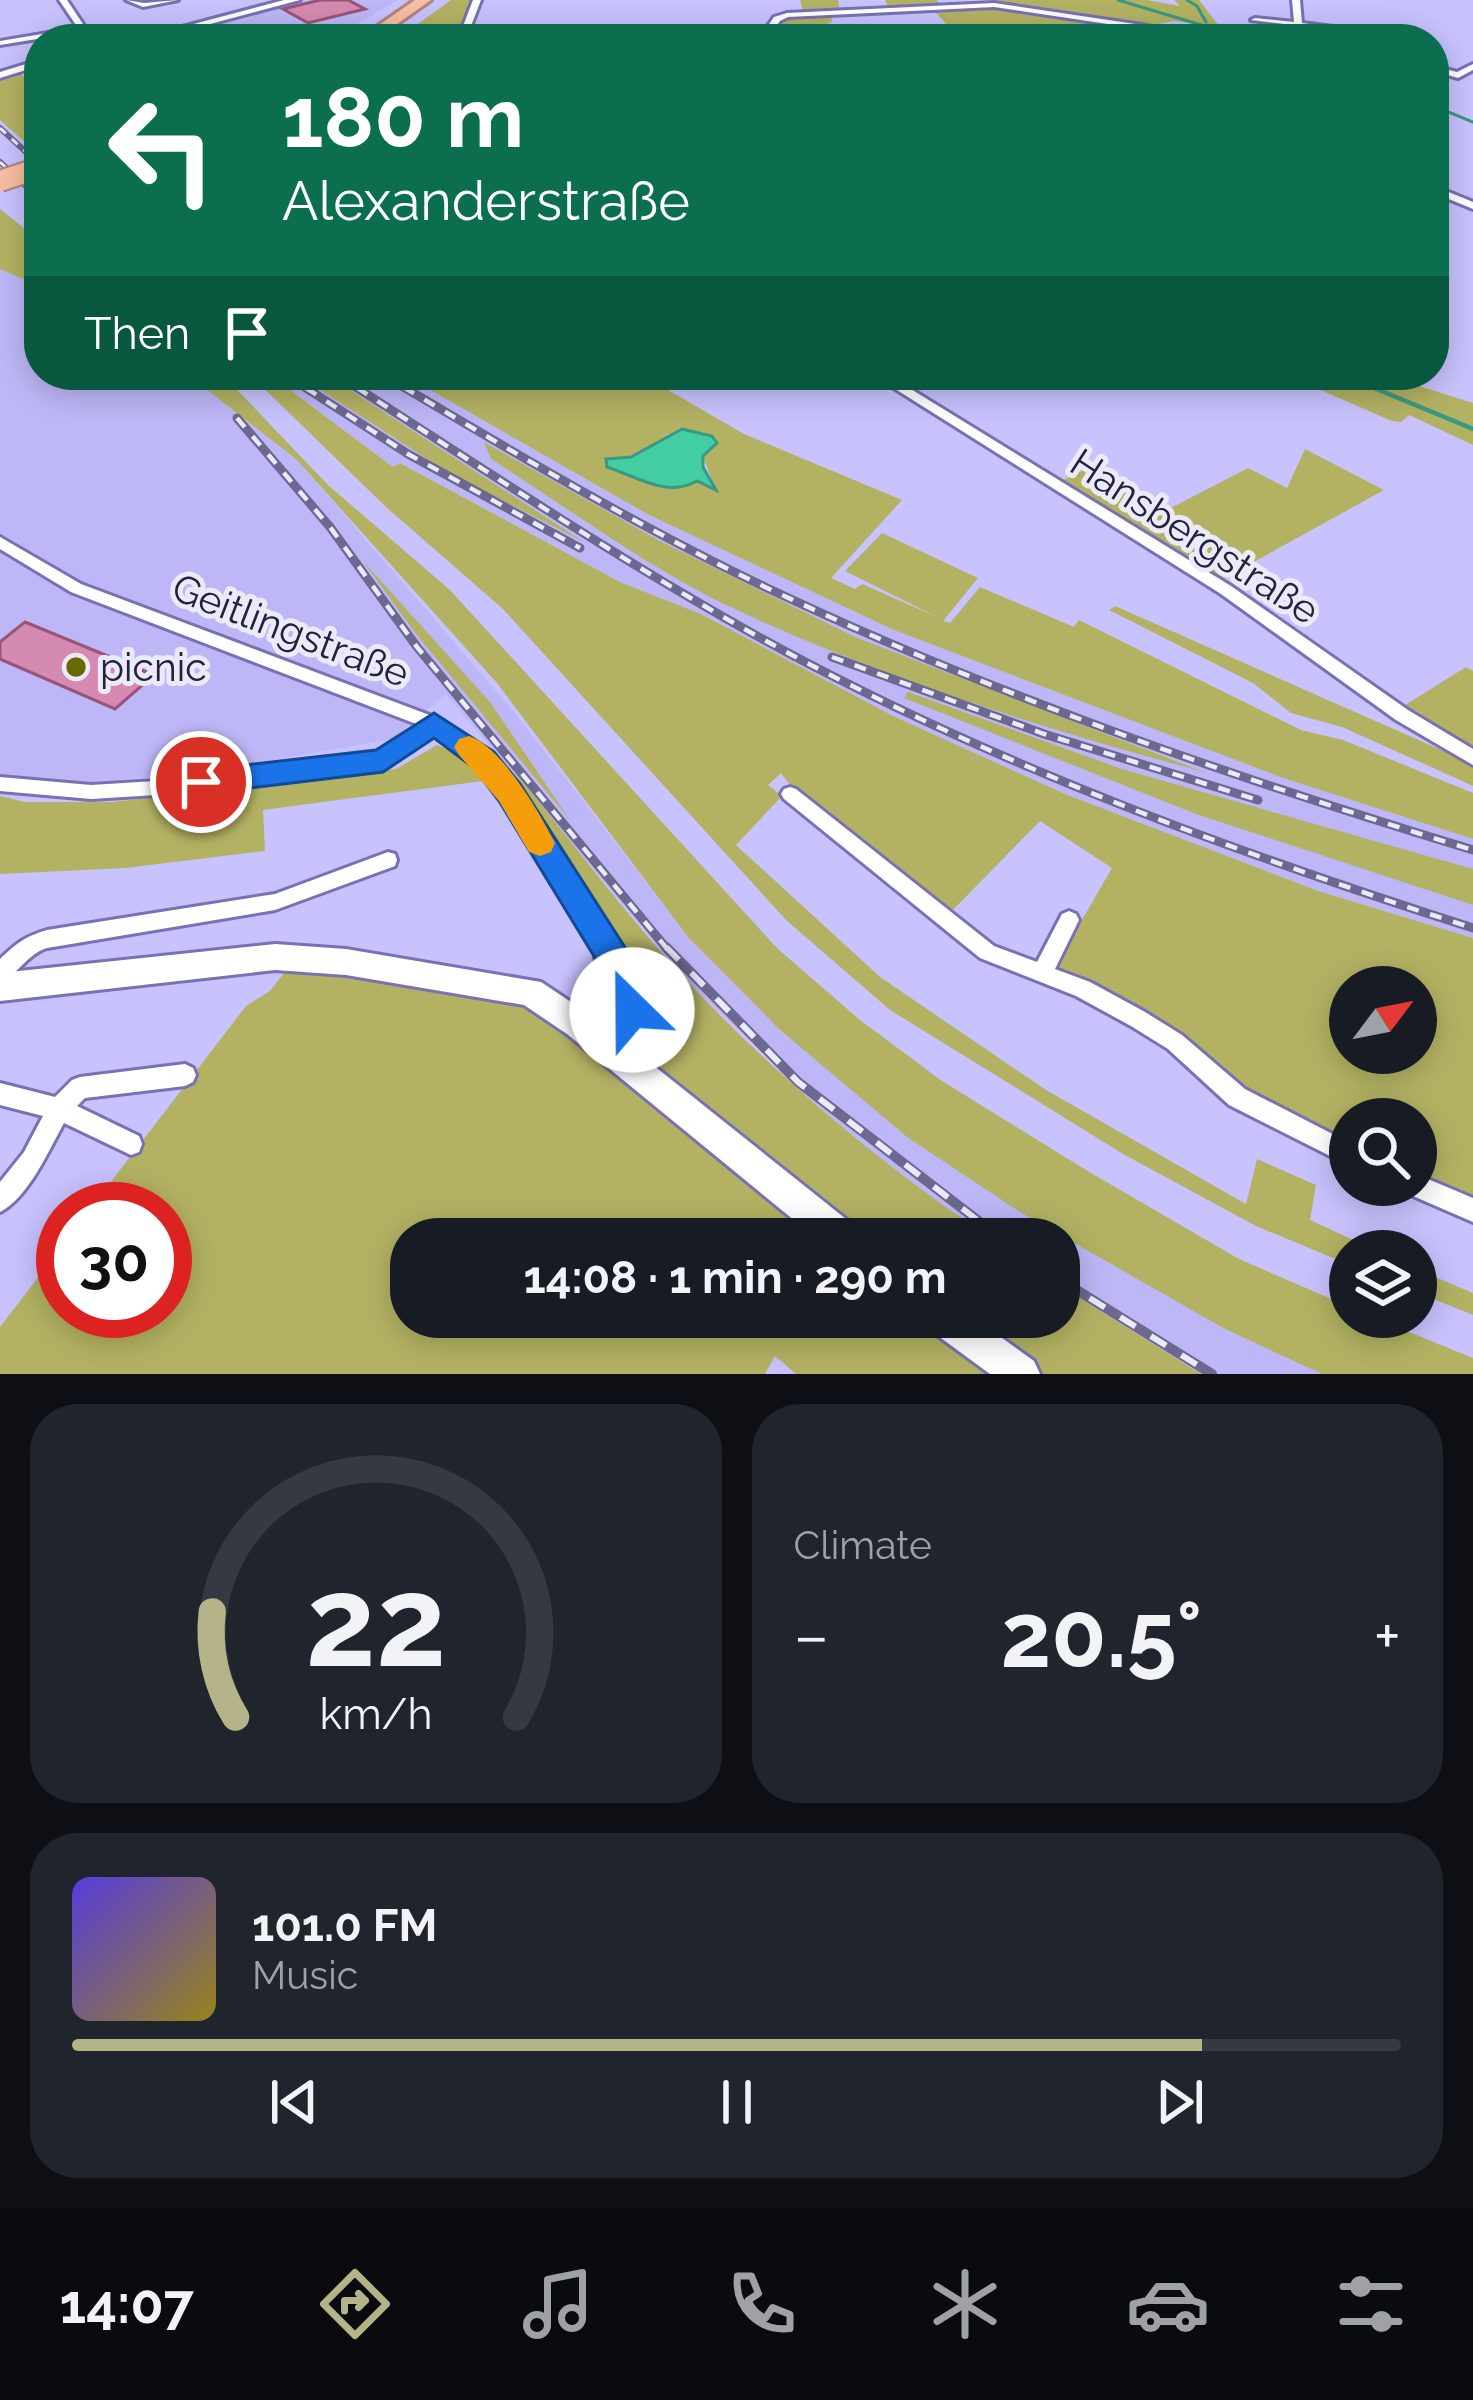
<!DOCTYPE html>
<html lang="en">
<head>
<meta charset="utf-8">
<style>
  :root { --surface:#171b24; --page:#20242c; --text:#f1f3f6; --muted:#9ea1a6; --line:#363941; --accent:#b4b488 }
  body { margin:0; font-family:Raleway,sans-serif; background:var(--page); color:var(--text); height:100vh; display:flex; flex-direction:column; font-size:45px; white-space:nowrap }
  * { box-sizing:border-box; margin:0 }
  p { font-size:39px; color:var(--muted) }
  .icon { flex:none; width:66px; height:66px; fill:none; stroke:currentColor; stroke-width:2; stroke-linecap:round; stroke-linejoin:round }
  .map { position:relative; height:1374px; overflow:hidden }
  .sheet { display:flex; flex-direction:column; gap:30px; padding:30px; background:#0d0f14; flex:1 }
  .sheet>* { flex:none }
  .guide { position:absolute; left:24px; top:24px; width:1425px; height:366px; border-radius:48px; box-shadow:0 6px 30px #0003; background:#0b6e4f; color:#fff; overflow:hidden }
  .needle { width:78px; rotate:58deg }
  .buttons { position:absolute; left:1329px; top:966px; display:grid; gap:24px }
  .buttons a { display:grid; place-items:center; width:108px; height:108px; border-radius:50%; background:var(--surface); box-shadow:0 6px 30px #0003; font-size:60px }
  .speed { position:absolute; left:36px; top:1182px; display:flex; gap:24px; font-size:60px; font-weight:700; text-align:center }
  .speed>* { display:grid; place-content:center; width:156px; height:156px; border-radius:50%; background:var(--surface); box-shadow:0 6px 30px #0003; line-height:1 }
  .speed .limit { border:18px solid #d22; background:#fff; color:#111 }
  .pin { position:absolute; display:grid; place-items:center; width:102px; height:102px; color:#fff; margin:-51px; border:6px solid #fff; border-radius:50%; box-shadow:0 3px 12px #0007 }
  .me { position:absolute; width:132px; margin:-66px; rotate:337deg; stroke-linejoin:round; filter:drop-shadow(0 0 9px #0008) }
  .turn { display:flex; align-items:center; gap:42px; height:252px; padding:0 60px; font-size:54px }
  .turn .icon { width:156px; height:156px; stroke-width:2.5 }
  .turn b { display:block; font-size:84px; line-height:102px }
  .then { display:flex; align-items:center; height:114px; padding:0 60px; background:#0003; gap:24px; font-size:45px }
  .big { font-size:90px; font-weight:700; line-height:1.1 }
  .sheet .tile { flex:1; display:flex; flex-direction:column; justify-content:center; gap:18px; min-width:0; padding:0 42px; border-radius:48px; background:var(--page) }
  .sheet .dial { align-items:center; gap:0 }
  .dial svg { height:312px; overflow:visible; fill:none; stroke:var(--line); stroke-width:7; stroke-linecap:round; text-anchor:middle }
  .dial text { fill:var(--text); stroke:none }
  .song { display:flex; align-items:center; gap:36px }
  .cover { width:144px; height:144px; border-radius:18px; background:linear-gradient(135deg,hsl(250 70% 55%),hsl(50 70% 35%)) }
  .played { height:12px; border-radius:6px; background:linear-gradient(90deg,var(--accent) 85%,var(--line) 85%) }
  .keys { display:flex; justify-content:space-around; direction:ltr }
  .heat { display:flex; justify-content:space-between; align-items:center; font-size:66px; direction:ltr }
  .sheet .tiles { flex:1; display:grid; gap:30px; grid-template-columns:1fr 1fr }
  .tile:last-child { grid-column:span 2 }
  .trip { position:absolute; left:390px; top:1218px; width:690px; height:120px; border-radius:48px; background:var(--surface); box-shadow:0 6px 30px #0003; font-weight:700; line-height:120px; text-align:center }
  .tabs { display:flex; height:192px; justify-content:space-around; align-items:center; background:#090b0e; color:var(--muted) }
  .tabs .icon { width:84px; height:84px }
  .tabs .on { color:var(--accent) }
  .tabs b { font-size:54px; color:var(--text) }
  .map>svg:first-child { display:block }
  .built { fill:#bdb7f7 }
  .green { fill:#b3b263; fill-rule:evenodd }
  .water { fill:#43cda3; stroke:#3a9984; stroke-width:3 }
  .lines { fill:none; stroke-linecap:round; stroke-linejoin:round }
  .stream-far1 { stroke:#3a9984; stroke-width:3 }
  .stream { stroke:#3a9984; stroke-width:4.5 }
  .building { fill:#d58bb1; stroke:#995478; stroke-width:3 }
  .minor-casing { stroke:#7971b4; stroke-width:6 }
  .tertiary-casing { stroke:#7971b4; stroke-width:6 }
  .secondary-casing { stroke:#7971b4; stroke-width:6 }
  .motorway-casing { stroke:#ae877e; stroke-width:6 }
  .minor { fill:#fff; fill-rule:evenodd }
  .tertiary { fill:#fff; fill-rule:evenodd }
  .secondary { fill:#fff; fill-rule:evenodd }
  .motorway { fill:#f8bea1; fill-rule:evenodd }
  .rail-far2-casing { stroke:#6c6891; stroke-width:6 }
  .rail-far1-casing { stroke:#6c6891; stroke-width:9 }
  .rail-casing { stroke:#6c6891; stroke-width:10 }
  .rail-far2 { stroke:#ebeaf9; stroke-width:3; stroke-dasharray:8; stroke-linecap:butt }
  .rail-far1 { stroke:#ebeaf9; stroke-width:4.5; stroke-dasharray:12; stroke-linecap:butt }
  .rail { stroke:#ebeaf9; stroke-width:6; stroke-dasharray:18; stroke-linecap:butt }
  .motorway-bridge-casing { stroke:#ae877e; stroke-width:24; stroke-linecap:butt }
  .motorway-bridge { stroke:#f8bea1; stroke-width:20 }
  .route { fill:#1a73e8; stroke:#114b97; stroke-width:3 }
  .slow { fill:#f59e0b }
  .poi-dot { fill:#6a6801; stroke:#ebeaf9; stroke-width:4.5 }
  .labels { text-anchor:middle; dominant-baseline:central; stroke-width:10; stroke-linejoin:round; paint-order:stroke }
  .street-label { font-size:39px; fill:#24213c; stroke:#ebeaf9 }
  .poi-label { font-size:39px; fill:#24213c; stroke:#ebeaf9; text-anchor:start }
</style>
</head>
<body>
<div class="map">
<svg width="1473" height="1374" viewBox="0 0 1473 1374">
  <rect width="100%" height="100%" fill="#c8c3fe"/>
  <!-- built -->
  <g class="built">
    <path d="M308,0H398L331,39H230L219,22Z"/>
    <path d="M0,269L39,286V375H188L296,459L515,713L688,937L1225,1329L1322,1374H1201L1059,1285V1239H991L935,1201L829,1116L689,983L446,694L393,739L197,773L0,790Z"/>
    <path d="M270,375H404L649,515L894,630L1283,778L1473,839V938L1318,891L1065,794L893,716L701,614L620,582L401,463L393,467Z"/>
  </g>
  <!-- green -->
  <g class="green">
    <path d="M451,0H474L458,39H397Z"/>
    <path d="M800,0H838L840,12H830L832,21L827,24L843,26L846,31L949,27L931,7L889,9L885,0H937L942,8L997,5L995,0H1147L1180,6L1174,0H1199L1219,26L1173,21L1145,27L1153,38L1167,39L951,37L775,27L781,19L803,12Z"/>
    <path d="M17,72L39,86V155L0,120V74Z"/>
    <path d="M0,209L39,240V286L0,269Z"/>
    <path d="M188,375H223L328,485L450,590L778,949L860,1020L942,1081L1091,1173L1239,1259L1350,1307V1317H1372L1473,1358V1374H1322L1225,1329L1020,1212L907,1137L779,1029L688,937L497,683L296,459Z"/>
    <path d="M250,375H270L393,467L400,463L620,582L701,614L893,716L1065,794L1318,891L1473,938V1203L1416,1177V1119H1350V1146L1275,1109L1143,1010L1053,970L1112,868L1040,821L949,914L863,841L797,794L781,773L768,785L782,796L736,845L880,977L1046,1090L1246,1204L1257,1159L1316,1185L1310,1220L1377,1251H1350V1265L1256,1226L1123,1154L890,1010L786,920L503,609L386,507ZM1350,987H1416V1053H1350Z"/>
    <path d="M297,375H327L584,542L449,473Z"/>
    <path d="M404,375H642L744,434L902,500L831,578L855,589L862,584L937,617L845,571L882,533L978,578L943,621L950,623L980,587L1074,627L1079,620L1301,730L1343,740L1473,793V839L1283,778L894,630L649,515ZM668,434L703,456L714,487L697,481C665,500 636,475 607,459C632,457 648,452 668,434Z"/>
    <path d="M1286,375H1425L1416,385L1473,403V445L1409,415L1401,422L1392,421Z"/>
    <path d="M484,442L658,540L855,637L1204,772C1041,728 878,677 726,605C644,565 568,508 491,459Z"/>
    <path d="M1305,449L1384,490L1223,579L1059,482L1088,468L1165,511L1248,468L1287,488Z"/>
    <path d="M362,560L490,702L570,820L416,634Z"/>
    <path d="M1115,606L1473,764V786L1342,727L1291,713L1253,683L1109,610Z"/>
    <path d="M1466,667L1473,671V751L1402,707Z"/>
    <path d="M908,692L1122,769L1473,869V905L1196,814L904,698Z"/>
    <path d="M437,745L457,753L483,781L263,810L265,851L125,868L0,874V796L25,802H112L241,788L396,769Z"/>
    <path d="M514,772C573,842 627,917 690,984C780,1080 883,1165 991,1239H411V1317H1059V1285L1201,1374H796L775,1356L765,1374H0V1327L63,1245V1311H165V1209H90L246,1006L270,991L287,969L499,996L548,1012L745,1142L648,1060L641,1040L651,997Z"/>
    <path d="M1416,1269L1473,1293V1315L1416,1292Z"/>
  </g>
  <!-- water -->
  <path class="water" d="M682,429L712,436L717,443L703,456V467L716,490L697,481C667,498 638,477 607,467L606,459L631,457Z"/>
  <g class="lines">
    <!-- stream-far1 -->
    <g class="stream-far1">
      <path d="M1118,0L1248,39"/>
      <path d="M1187,0L1197,6L1206,22"/>
      <path d="M922,28L1050,30L1138,39"/>
      <path d="M1434,106L1473,122"/>
    </g>
    <!-- stream -->
    <path class="stream" d="M1343,375L1473,429"/>
  </g>
  <!-- building -->
  <g class="building">
    <path d="M320,0H348L365,9L308,23L283,9Z"/>
    <path d="M25,622L154,675L115,709L0,659V642Z"/>
  </g>
  <g class="lines">
    <defs>
      <g id="minor">
        <path d="M59,0H67L93,39H85L80,32L0,45V41L78,28Z"/>
        <path d="M126,0L144,3L178,0L143,7Z"/>
        <path d="M473,0H481L466,39H458Z"/>
        <path d="M1292,0H1300L1302,23L1387,34L1383,36L1251,20L1255,18L1294,22Z"/>
        <path d="M994,3L1142,25L1156,28L1158,35L1182,39H1154L1150,31L1141,29L994,7L788,17L780,21L767,39H759L774,17L787,13Z"/>
        <path d="M1473,64V70L1458,78L1434,71V66L1457,72Z"/>
        <path d="M1434,186L1473,202V209L1434,193Z"/>
        <path d="M873,375H888L1231,586L1408,710L1473,749V765L1396,720L1221,594Z"/>
        <path d="M0,537L81,584L440,719L490,755L516,787L637,981L642,1010L616,1055L608,1058L600,1055L597,1048L621,1008L617,983C615,999 594,1026 578,1034L571,1031L568,1024L597,986L595,958L598,952L504,797L478,765L434,733L383,767L156,795L91,799L0,791V777L91,785L156,781L379,754L419,725L71,592L0,549Z"/>
        <path d="M790,787L796,789L994,946L1037,962L1062,914L1069,911L1076,914L1079,920L1055,969L1090,982L1145,1012L1182,1035L1245,1089L1350,1143V1166L1229,1105L1168,1049L1131,1026L1076,996L980,958L784,799L781,794L784,789Z"/>
        <path d="M388,852L395,854L397,860L395,866L275,910L47,948C27,954 19,974 0,982V959C17,943 24,937 47,930L275,894Z"/>
        <path d="M185,1064L193,1068L196,1075L193,1082L185,1086L85,1098L77,1106L139,1136L142,1144L139,1152L131,1155L64,1123C49,1150 28,1198 0,1212V1182L24,1152L43,1116L0,1105V1083L55,1097L72,1080L80,1077Z"/>
        <path d="M1416,1174L1473,1198V1222L1406,1193L1402,1185H1416Z"/>
      </g>
      <g id="tertiary">
        <path d="M284,0H300L154,39H137Z"/>
        <path d="M39,60V66L0,78V72Z"/>
      </g>
      <g id="secondary">
        <path d="M275,944L346,949L541,982L589,1014L856,1227L861,1239H817L567,1034L524,1005L346,975L275,970L0,1001V973Z"/>
        <path d="M925,1317H973L1034,1361L1040,1374H990L930,1330Z"/>
      </g>
      <path id="motorway" d="M415,0H431L376,39H359Z"/>
    </defs>
    <!-- minor casing -->
    <use href="#minor" class="minor-casing"/>
    <!-- tertiary casing -->
    <use href="#tertiary" class="tertiary-casing"/>
    <!-- secondary casing -->
    <use href="#secondary" class="secondary-casing"/>
    <!-- motorway casing -->
    <use href="#motorway" class="motorway-casing"/>
    <!-- minor -->
    <use href="#minor" class="minor"/>
    <!-- tertiary -->
    <use href="#tertiary" class="tertiary"/>
    <!-- secondary -->
    <use href="#secondary" class="secondary"/>
    <!-- motorway -->
    <use href="#motorway" class="motorway"/>
    <defs>
      <g id="rail-far2">
        <path d="M0,128L39,164"/>
        <path d="M0,162L39,198"/>
      </g>
      <g id="rail-far1">
        <path d="M286,375L408,454L580,548"/>
        <path d="M337,375C487,471 635,571 792,655C1009,770 1240,854 1473,928"/>
        <path d="M383,375C508,449 633,524 765,587C993,695 1232,777 1473,850"/>
        <path d="M237,418L330,527L417,647L668,950"/>
        <path d="M832,657L1044,734L1258,800"/>
      </g>
      <g id="rail">
        <path d="M666,947L798,1082L1002,1239"/>
        <path d="M1059,1279L1212,1374"/>
      </g>
    </defs>
    <!-- rail-far2 casing -->
    <use href="#rail-far2" class="rail-far2-casing"/>
    <!-- rail-far1 casing -->
    <use href="#rail-far1" class="rail-far1-casing"/>
    <!-- rail casing -->
    <use href="#rail" class="rail-casing"/>
    <!-- rail-far2 -->
    <use href="#rail-far2" class="rail-far2"/>
    <!-- rail-far1 -->
    <use href="#rail-far1" class="rail-far1"/>
    <!-- rail -->
    <use href="#rail" class="rail"/>
    <defs>
      <path id="motorway-bridge" d="M0,181L39,168"/>
    </defs>
    <!-- motorway-bridge casing -->
    <use href="#motorway-bridge" class="motorway-bridge-casing"/>
    <!-- motorway-bridge -->
    <use href="#motorway-bridge" class="motorway-bridge"/>
  </g>
  <!-- route -->
  <path class="route" d="M434,713L494,752L520,784L639,969L650,1010L645,1022L632,1027L620,1022L611,984L499,801L474,768L434,738L383,772L201,794L191,790L187,782L191,774L201,770L376,750Z"/>
  <!-- slow -->
  <path class="slow" d="M469,736C501,746 540,813 555,843L551,852L540,856L529,852L499,801L459,755L454,747L459,739Z"/>
  <!-- markers -->
  <circle class="poi-dot" cx="76" cy="667" r="12"/>
  <g class="labels">
    <!-- street labels -->
    <g class="street-label">
      <text transform="translate(1195 536) rotate(33)">Hansbergstraße</text>
      <text transform="translate(291 630) rotate(21)">Geitlingstraße</text>
    </g>
    <!-- poi labels -->
    <g class="poi-label">
      <text x="100" y="667">picnic</text>
    </g>
  </g>
</svg>
<div class="buttons">
<a><svg class="needle" viewBox="-14 -14 28 28"><path d="M0-13l5 13h-10z" fill="#e53935"/><path d="M0 13l5-13h-10z" fill="#9ea1a6"/></svg></a>
<a><svg class="icon" aria-label="search" viewBox="0 0 24 24"><circle cx="10" cy="10" r="6"/><path d="M15 15l6 6"/></svg></a>
<a><svg class="icon" aria-label="layers" viewBox="0 0 24 24"><path d="M12 4l9 5-9 5-9-5zM3 14l9 5 9-5"/></svg></a>
</div>
<div class="speed"><div class="limit">30</div></div>
<div class="pin" style="left:201px;top:782px;background:#d93025"><svg class="icon" aria-label="arrive" viewBox="0 0 24 24"><path d="M6 21V4h12l-3 4 3 4H6"/></svg></div>
<svg class="me" style="left:632px;top:1010px" viewBox="-20 -20 40 40"><circle r="19" fill="#fff"/><path d="M0-13L10 11 0 6-10 11z" fill="#1a73e8"/></svg>
<div class="trip">14:08 · 1 min · 290 m</div>
<div class="guide">
<div class="turn"><svg class="icon" aria-label="left" viewBox="0 0 24 24"><path d="M17 20v-9H6M10 6l-5 5 5 5"/></svg><div><b>180 m</b>Alexanderstraße</div></div>
<div class="then">Then<svg class="icon" aria-label="arrive" viewBox="0 0 24 24"><path d="M6 21V4h12l-3 4 3 4H6"/></svg></div>
</div>
</div>
<section class="sheet">
<div class="tiles">
<div class="tile dial"><svg viewBox="0 0 100 80">
<path d="M14 69A42 42 0 1 1 86 69"/>
<path d="M14 69A42 42 0 0 1 8 42" stroke="#b4b488"/>
<text x="50" y="56" font-size="32" font-weight="700">22</text>
<text x="50" y="72" font-size="11">km/h</text>
</svg></div>
<div class="tile"><p>Climate</p>
<div class="heat"><a>−</a><b class="big">20.5°</b><a>+</a></div>
</div>
<div class="tile">
<div class="song"><i class="cover"></i><div><b>101.0 FM</b><p>Music</p></div></div>
<div class="played"></div>
<div class="keys"><svg class="icon" aria-label="previous" viewBox="0 0 24 24"><path d="M18 5L8 12l10 7zM5 5v14"/></svg><svg class="icon" aria-label="pause" viewBox="0 0 24 24"><path d="M8 5v14M16 5v14"/></svg><svg class="icon" aria-label="next" viewBox="0 0 24 24"><path d="M6 5l10 7-10 7zM19 5v14"/></svg></div>
</div>
</div>
</section>
<nav class="tabs">
<b>14:07</b>
<svg class="icon on" aria-label="directions" viewBox="0 0 24 24"><path d="M12 3l9 9-9 9-9-9zM9 14v-3h6M13 9l2 2-2 2"/></svg>
<svg class="icon" aria-label="music" viewBox="0 0 24 24"><path d="M9 18V5l10-2v13"/><circle cx="6" cy="18" r="3"/><circle cx="16" cy="16" r="3"/></svg>
<svg class="icon" aria-label="phone" viewBox="0 0 24 24"><path d="M5 4h4l2 5-3 2q2 4 5 5l2-3 5 2v4C11 20 4 13 5 4z"/></svg>
<svg class="icon" aria-label="climate" viewBox="0 0 24 24"><path d="M12 3v18M4 7l16 10M4 17L20 7"/></svg>
<svg class="icon" aria-label="car" viewBox="0 0 24 24"><path d="M5 17H2v-5l4-1 3-4h7l3 4 3 1v5h-3M9 17h6M6 11h13"/><circle cx="7" cy="17" r="2"/><circle cx="17" cy="17" r="2"/></svg>
<svg class="icon" aria-label="filters" viewBox="0 0 24 24"><path d="M4 7h16M4 17h16"/><circle cx="9" cy="7" r="2"/><circle cx="15" cy="17" r="2"/></svg>
</nav>
</body>
</html>
